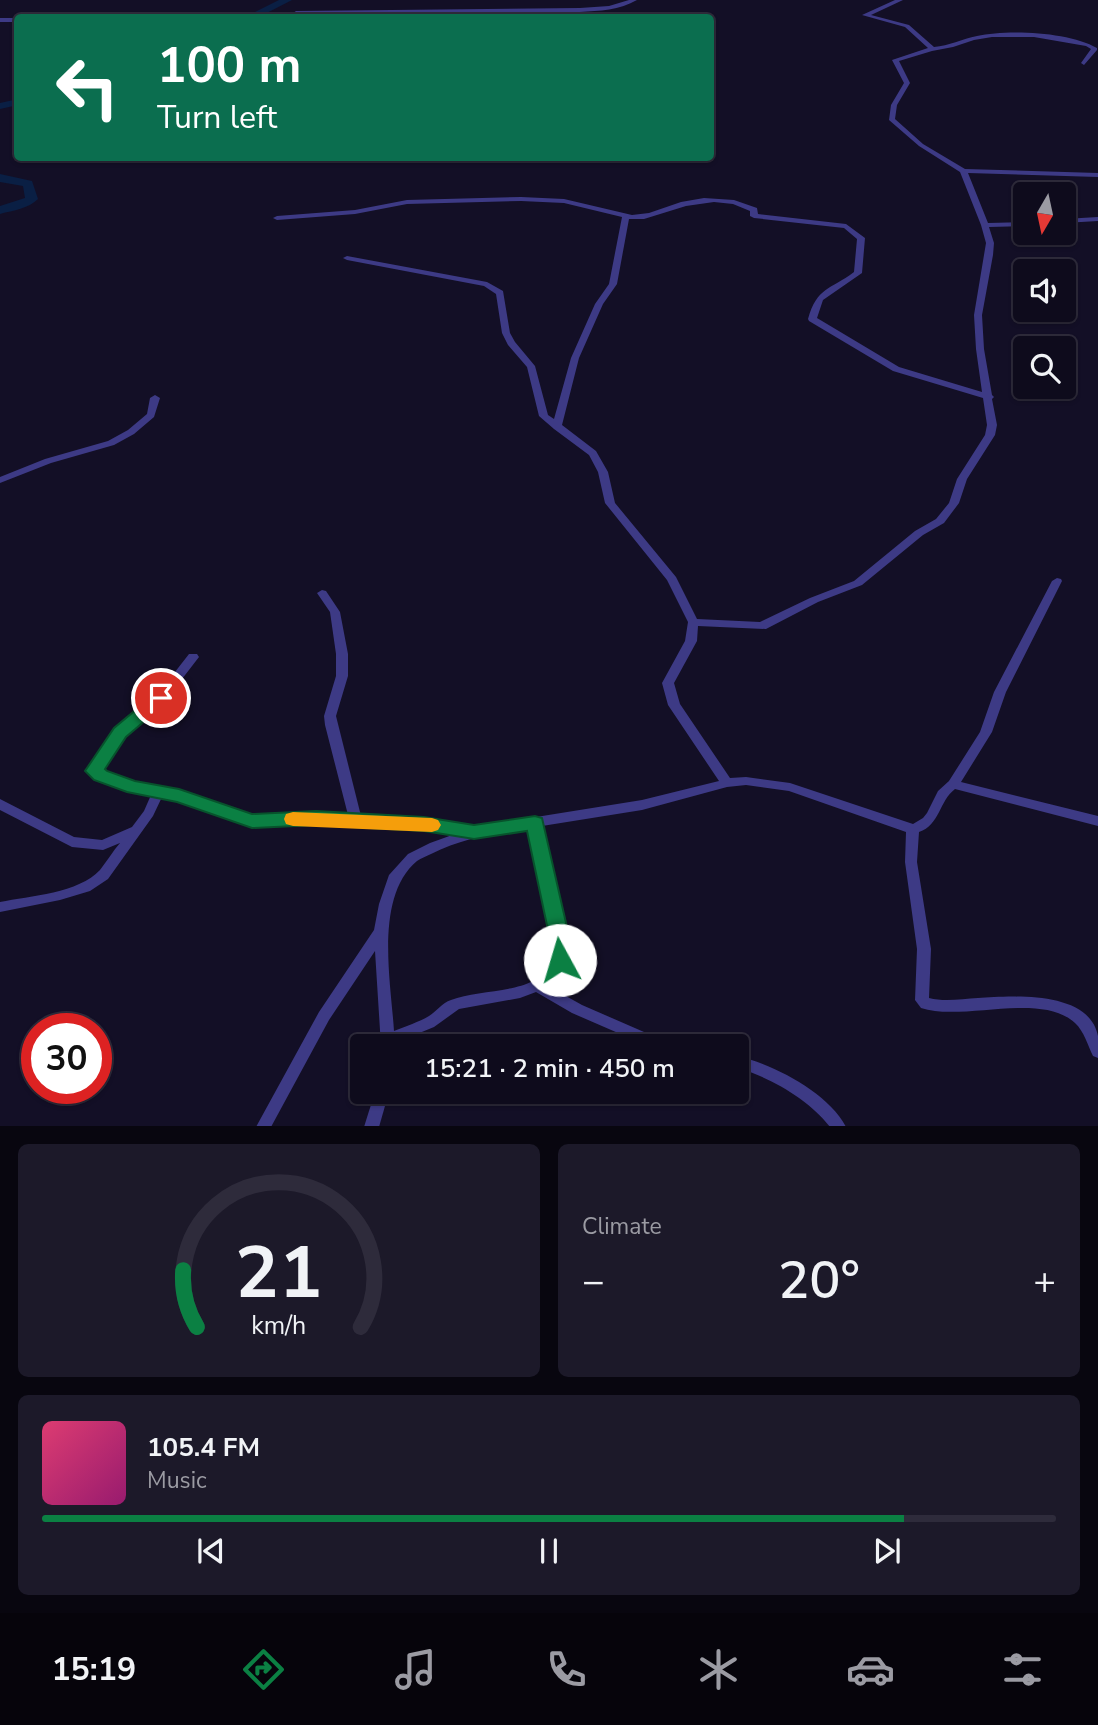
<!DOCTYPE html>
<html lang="en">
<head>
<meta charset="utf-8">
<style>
  :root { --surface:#0e0b1c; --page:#1c1929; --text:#f1f3f6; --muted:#9b9ba3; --line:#2e2b3b; --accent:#0b8043 }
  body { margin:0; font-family:"Nunito Sans",sans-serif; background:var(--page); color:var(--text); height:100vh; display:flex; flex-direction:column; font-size:26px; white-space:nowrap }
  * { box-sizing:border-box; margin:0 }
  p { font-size:23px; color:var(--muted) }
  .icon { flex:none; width:38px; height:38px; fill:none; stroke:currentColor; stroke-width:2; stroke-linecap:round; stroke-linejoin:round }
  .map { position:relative; height:1126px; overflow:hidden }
  .drawer { display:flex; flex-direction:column; gap:18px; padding:18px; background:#08060f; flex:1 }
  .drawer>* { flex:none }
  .top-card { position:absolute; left:14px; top:14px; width:700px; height:147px; border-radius:7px; box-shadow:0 2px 5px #0004,0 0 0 2px var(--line); background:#0b6e4f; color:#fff; overflow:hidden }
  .needle { width:46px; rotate:189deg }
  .tools { position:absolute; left:1013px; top:182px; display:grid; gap:14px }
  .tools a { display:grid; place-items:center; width:63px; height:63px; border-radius:7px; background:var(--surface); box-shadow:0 2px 5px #0004,0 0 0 2px var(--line); font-size:35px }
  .speed { position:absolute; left:21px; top:1013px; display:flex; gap:14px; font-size:35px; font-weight:700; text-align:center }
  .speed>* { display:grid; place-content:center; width:91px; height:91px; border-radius:50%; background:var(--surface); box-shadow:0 2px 5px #0004,0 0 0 2px var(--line); line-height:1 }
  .speed .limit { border:10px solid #d22; background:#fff; color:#111 }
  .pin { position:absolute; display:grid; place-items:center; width:60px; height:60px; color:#fff; margin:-30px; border:4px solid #fff; border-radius:50%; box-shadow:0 2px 7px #0007 }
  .me { position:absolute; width:77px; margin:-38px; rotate:354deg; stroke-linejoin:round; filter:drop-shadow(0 0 5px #0008) }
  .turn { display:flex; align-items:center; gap:24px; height:147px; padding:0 28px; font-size:32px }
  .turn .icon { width:91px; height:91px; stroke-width:2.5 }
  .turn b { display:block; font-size:49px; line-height:60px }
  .big { font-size:52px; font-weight:600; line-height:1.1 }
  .drawer .widget { flex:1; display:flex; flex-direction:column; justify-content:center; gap:10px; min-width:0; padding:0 24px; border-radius:10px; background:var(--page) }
  .drawer .dial { align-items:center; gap:0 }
  .dial svg { height:182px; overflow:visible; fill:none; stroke:var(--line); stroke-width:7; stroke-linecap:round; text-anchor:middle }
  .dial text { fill:var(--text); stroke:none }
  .song { display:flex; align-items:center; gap:21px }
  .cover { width:84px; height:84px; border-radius:10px; background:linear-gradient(135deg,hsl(340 70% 55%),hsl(320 70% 35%)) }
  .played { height:7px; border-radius:4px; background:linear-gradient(90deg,var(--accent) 85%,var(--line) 85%) }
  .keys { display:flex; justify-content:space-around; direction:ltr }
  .heat { display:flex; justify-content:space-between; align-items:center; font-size:38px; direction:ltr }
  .drawer .tiles { flex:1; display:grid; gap:18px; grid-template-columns:1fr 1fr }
  .widget:last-child { grid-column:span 2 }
  .trip { position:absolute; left:350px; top:1034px; width:399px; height:70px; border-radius:7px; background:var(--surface); box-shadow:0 2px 5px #0004,0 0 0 2px var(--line); font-weight:600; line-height:70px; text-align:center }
  .tab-bar { display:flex; height:112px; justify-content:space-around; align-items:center; background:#06040b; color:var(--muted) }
  .tab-bar .icon { width:49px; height:49px }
  .tab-bar .selected { color:var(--accent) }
  .tab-bar b { font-size:32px; color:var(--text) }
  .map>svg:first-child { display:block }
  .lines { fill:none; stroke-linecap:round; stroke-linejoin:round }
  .river { fill:#0a1f44; fill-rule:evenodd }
  .minor { fill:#3d3a85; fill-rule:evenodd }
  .route { fill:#0b8043; stroke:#07532c; stroke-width:2 }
  .slow { fill:#f59e0b }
</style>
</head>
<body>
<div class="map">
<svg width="1098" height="1127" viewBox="0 0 1098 1127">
  <rect width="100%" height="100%" fill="#130f26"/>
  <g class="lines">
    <!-- river -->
    <g class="river">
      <path d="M279,0H292L257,18H243Z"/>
      <path d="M18,99V105L0,109V103Z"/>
      <path d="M0,174L32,181L38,199C28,209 14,210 0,214V206L25,198L23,186L0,182Z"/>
    </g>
    <!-- minor -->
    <g class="minor">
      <path d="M629,0H637C620,10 599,11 580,12L296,15L293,13L296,11L580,8L609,6Z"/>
      <path d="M895,0H903L871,15L909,25L934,47C949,46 962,39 977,36C1008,29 1070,32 1097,48V50L1084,65L1081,63L1091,49L1086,46L1034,37H992L974,40L953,47L932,51L899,61L910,83L897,105L895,119L923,144L965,169L1098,173V177L968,173L988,223L1026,222V226L989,227L994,243L993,255L982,315L984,349L992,395L994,397L992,399L997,425L995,435L967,479L959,503L944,523L923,535L862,585L818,602L766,629L698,626L697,641L674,683L680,704L730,778L746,777L790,783L913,824L923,818L927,813L938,791L949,781L980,732L994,692L1052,581L1057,578L1061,579L1062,581L1006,692L992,732L961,782L1098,816V826L955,789C939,801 940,825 919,832L917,862L931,949L929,998C944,1002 962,999 978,998C1012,996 1089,990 1098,1036C1098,1043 1098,1051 1098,1058L1093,1056C1088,1046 1084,1031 1075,1023C1041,991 962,1022 921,1008L915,1000L917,949L905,862L906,832L789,791L746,785L727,787L642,810L542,826L569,949L562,971L548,986L582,1005L667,1042L669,1046H648L572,1013L536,992L520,998L459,1009L434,1027L395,1043V1046H381L375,951L329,1020L271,1127H256L319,1012L374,930L379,904L389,875L408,854L430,843L455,834L424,829L316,823L252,826L178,800L162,797L153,816L108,879L90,891L60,900L0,912V902C30,896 79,893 100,870C107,861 113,851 120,843L103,850L72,847L0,810V799L74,837L102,840L132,827L144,811L151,795C133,791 99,786 88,771L116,730L157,695L189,654H197L199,657L165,701L124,736L101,770L104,773L134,783L179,791L252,816L316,813L348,815L325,725L324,716L336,676V654L330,612L317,593L322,590L326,591L340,612L348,654V676L336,716L361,816L424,819L474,827L642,800L719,781L668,705L662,683L685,641L688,622L667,580L605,503L598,472L589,455L554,429L539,416L527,367L508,345L502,333L496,294L484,286L347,260L343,258L347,256L487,282L503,291L510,333L515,342L535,366L548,415L554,419L571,358L595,304L609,284L622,217L564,203L521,201L407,204L355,214L277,220L273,218L277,216L355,210L407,200L521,197L564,199L632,215L649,213L681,202L704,198L734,200L757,208L758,214L846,224L865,238L862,273L823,300L817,318L899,367L982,392L976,349L974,315L986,243L981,225L960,172L919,146L889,120L891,105L904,83L892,60L928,48L905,27L862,15ZM714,202L733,204L750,211V216L754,218L844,228L857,239L854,272C830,290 817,287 808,319L809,321L893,371L983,398L987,425L985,435L957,479L949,503L936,519L915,531L854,581L810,598L760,622L697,619L676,577L615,503L608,472L596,451L562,425L579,358L603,304L617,284L629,219H644L686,206ZM530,828L555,949C554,954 553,960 550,965C535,995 480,988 451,1000C442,1003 437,1011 429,1016C419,1022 406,1026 394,1031C391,982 374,897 417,861C421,858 427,856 431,854C463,838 496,833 530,828Z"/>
      <path d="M157,15L160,18H150L151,17Z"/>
      <rect x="0" y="18" width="18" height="4"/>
      <path d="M1098,217V221L1064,223V219Z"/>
      <path d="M155,395L160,398L154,417L134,434L114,445L51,463L0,483V477L45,459L108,441L128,430L147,414L150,398Z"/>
      <path d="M737,1056C773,1064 829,1093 846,1127H830C810,1100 768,1076 737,1068Z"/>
      <path d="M375,1092H389L379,1127H364Z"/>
    </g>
  </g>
  <!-- route -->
  <path class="route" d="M161,692L170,698L167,702L126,737L105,769L107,771L135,781L179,789L252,814L316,811L424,817L474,825L535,816L542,818L572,949L568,966L560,969L553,966L550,960L552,949L527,831L474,839L424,831L316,825L252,828L177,802L127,792L94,780L85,771L114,728L155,694Z"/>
  <!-- slow -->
  <path class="slow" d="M293,812L432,818L438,820L441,825L438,830L432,832L293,826L286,824L284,819L286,814Z"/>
</svg>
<div class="tools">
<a><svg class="needle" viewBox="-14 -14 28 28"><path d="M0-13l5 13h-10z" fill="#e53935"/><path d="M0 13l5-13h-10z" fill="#9b9ba3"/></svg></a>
<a><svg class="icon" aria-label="sound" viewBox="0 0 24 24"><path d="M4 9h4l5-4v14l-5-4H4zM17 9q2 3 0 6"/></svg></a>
<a><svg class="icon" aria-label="search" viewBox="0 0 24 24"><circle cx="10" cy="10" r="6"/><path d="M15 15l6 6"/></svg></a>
</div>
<div class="speed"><div class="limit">30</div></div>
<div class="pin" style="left:161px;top:698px;background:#d93025"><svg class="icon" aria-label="arrive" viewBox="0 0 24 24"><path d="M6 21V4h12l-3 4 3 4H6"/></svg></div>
<svg class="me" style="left:560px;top:960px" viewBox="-20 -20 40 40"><circle r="19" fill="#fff"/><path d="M0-13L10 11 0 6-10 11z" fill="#0b8043"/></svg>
<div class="trip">15:21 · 2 min · 450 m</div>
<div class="top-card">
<div class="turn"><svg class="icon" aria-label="left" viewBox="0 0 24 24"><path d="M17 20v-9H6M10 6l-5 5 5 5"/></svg><div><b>100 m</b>Turn left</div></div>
</div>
</div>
<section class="drawer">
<div class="tiles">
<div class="widget dial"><svg viewBox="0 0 100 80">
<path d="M14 69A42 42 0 1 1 86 69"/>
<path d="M14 69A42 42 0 0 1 8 44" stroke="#0b8043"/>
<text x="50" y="56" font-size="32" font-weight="700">21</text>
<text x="50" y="72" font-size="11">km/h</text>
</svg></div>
<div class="widget"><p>Climate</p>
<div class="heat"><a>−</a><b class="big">20°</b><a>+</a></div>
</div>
<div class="widget">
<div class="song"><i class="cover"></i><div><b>105.4 FM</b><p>Music</p></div></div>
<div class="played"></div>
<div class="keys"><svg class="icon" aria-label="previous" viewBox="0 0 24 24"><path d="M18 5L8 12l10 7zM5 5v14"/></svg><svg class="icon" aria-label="pause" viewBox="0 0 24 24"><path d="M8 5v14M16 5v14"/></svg><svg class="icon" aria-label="next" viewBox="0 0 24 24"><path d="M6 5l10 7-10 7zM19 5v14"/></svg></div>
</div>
</div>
</section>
<nav class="tab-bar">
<b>15:19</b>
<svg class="icon selected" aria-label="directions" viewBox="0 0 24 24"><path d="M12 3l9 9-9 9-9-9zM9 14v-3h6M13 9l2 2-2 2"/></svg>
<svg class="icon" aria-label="music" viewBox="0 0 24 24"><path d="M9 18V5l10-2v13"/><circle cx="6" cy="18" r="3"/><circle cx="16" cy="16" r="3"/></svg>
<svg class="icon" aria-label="phone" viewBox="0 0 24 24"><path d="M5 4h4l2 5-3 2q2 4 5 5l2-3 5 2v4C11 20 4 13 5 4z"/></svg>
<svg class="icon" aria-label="climate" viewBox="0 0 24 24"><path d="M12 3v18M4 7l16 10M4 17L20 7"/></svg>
<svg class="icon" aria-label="car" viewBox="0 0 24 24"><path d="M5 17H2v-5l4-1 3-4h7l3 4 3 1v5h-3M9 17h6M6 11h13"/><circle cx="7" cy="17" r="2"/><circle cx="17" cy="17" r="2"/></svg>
<svg class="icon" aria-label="filters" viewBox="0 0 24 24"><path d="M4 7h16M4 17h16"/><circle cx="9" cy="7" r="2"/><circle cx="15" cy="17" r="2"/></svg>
</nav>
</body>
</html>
